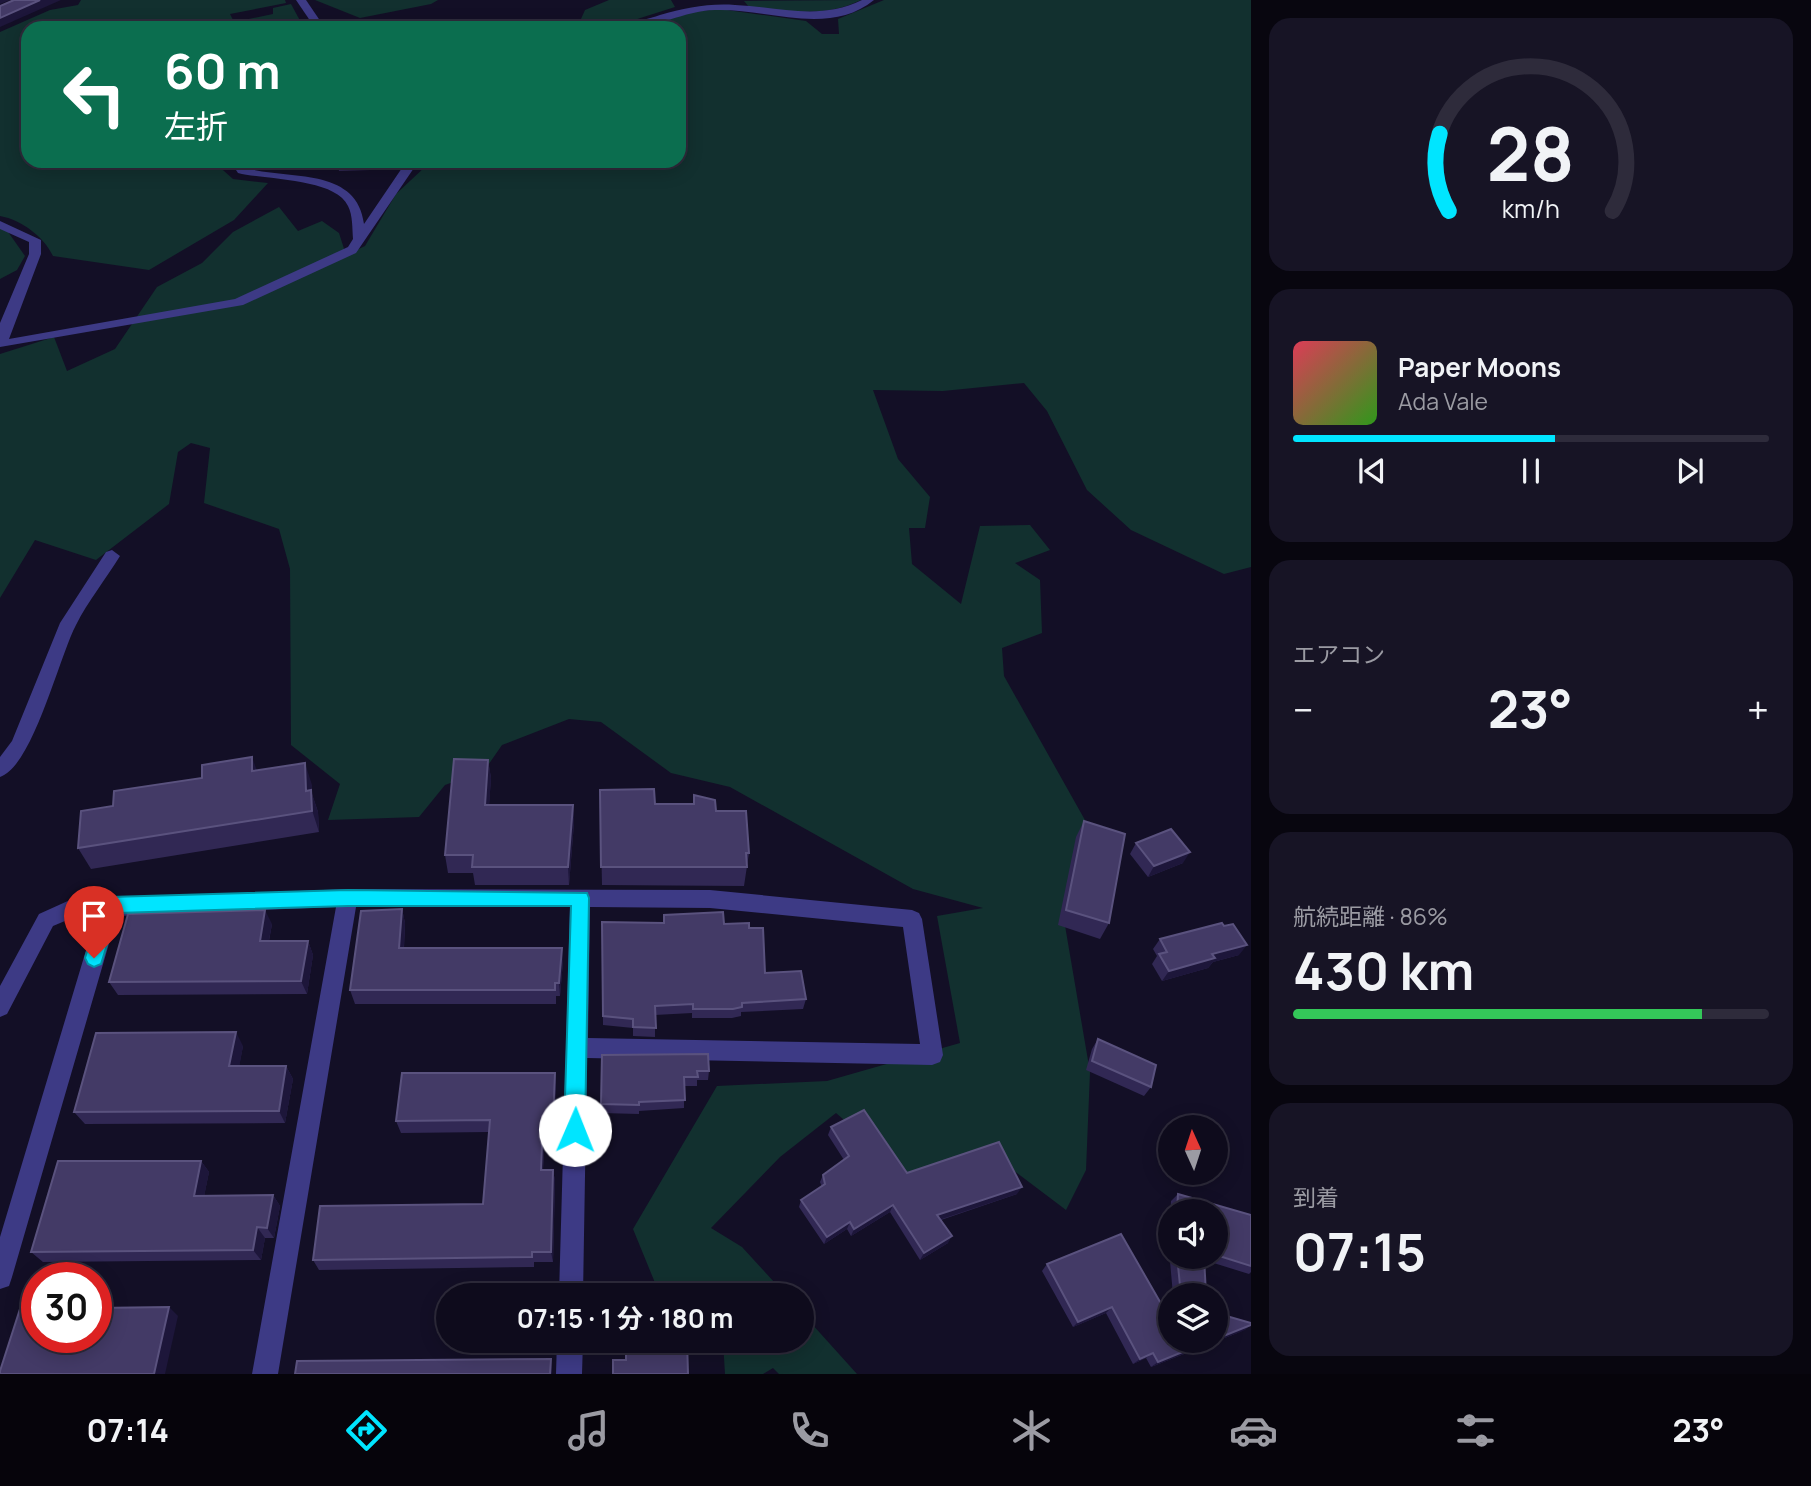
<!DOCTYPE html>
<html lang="ja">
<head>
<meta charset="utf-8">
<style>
  :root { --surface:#0e0b1c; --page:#171425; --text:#f1f3f6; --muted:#9b9ba3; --line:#2e2b3b; --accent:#00e5ff }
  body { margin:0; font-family:Manrope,"Noto Sans JP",sans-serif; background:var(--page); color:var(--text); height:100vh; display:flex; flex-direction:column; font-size:26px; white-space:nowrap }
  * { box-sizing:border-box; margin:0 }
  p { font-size:23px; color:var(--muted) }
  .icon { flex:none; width:38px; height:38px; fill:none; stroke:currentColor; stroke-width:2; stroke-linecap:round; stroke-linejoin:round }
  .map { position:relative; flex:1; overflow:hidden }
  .panel { display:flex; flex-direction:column; gap:18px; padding:18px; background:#08060f; width:560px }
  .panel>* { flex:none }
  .guide { position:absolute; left:21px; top:21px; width:665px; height:147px; border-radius:21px; box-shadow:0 4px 18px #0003,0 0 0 2px var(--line); background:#0b6e4f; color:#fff; overflow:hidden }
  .needle { width:46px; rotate:357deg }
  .buttons { position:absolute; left:1158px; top:1115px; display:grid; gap:14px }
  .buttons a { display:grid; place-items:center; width:70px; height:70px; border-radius:50%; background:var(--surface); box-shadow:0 4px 18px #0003,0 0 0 2px var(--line); font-size:35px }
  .speed { position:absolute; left:21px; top:1262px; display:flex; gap:14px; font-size:35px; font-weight:700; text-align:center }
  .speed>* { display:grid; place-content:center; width:91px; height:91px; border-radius:50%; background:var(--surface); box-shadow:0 4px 18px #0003,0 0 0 2px var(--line); line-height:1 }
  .speed .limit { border:10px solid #d22; background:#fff; color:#111 }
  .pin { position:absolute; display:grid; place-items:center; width:60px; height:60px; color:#fff; margin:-72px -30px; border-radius:50% 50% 50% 0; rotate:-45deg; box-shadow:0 0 7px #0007 }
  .pin .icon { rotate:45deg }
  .me { position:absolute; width:77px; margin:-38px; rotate:1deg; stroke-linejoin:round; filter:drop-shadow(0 0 5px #0008) }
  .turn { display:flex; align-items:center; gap:24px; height:147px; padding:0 28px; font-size:32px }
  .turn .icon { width:91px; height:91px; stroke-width:2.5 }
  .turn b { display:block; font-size:49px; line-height:60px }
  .big { font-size:52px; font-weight:700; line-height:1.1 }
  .panel .card { flex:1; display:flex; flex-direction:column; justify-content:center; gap:10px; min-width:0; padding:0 24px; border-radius:21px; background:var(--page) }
  .panel .dial { align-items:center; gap:0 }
  .dial svg { height:182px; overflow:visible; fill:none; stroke:var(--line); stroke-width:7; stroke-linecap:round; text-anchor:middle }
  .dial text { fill:var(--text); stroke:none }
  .song { display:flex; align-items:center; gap:21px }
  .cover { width:84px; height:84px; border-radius:10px; background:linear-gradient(135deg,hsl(350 70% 55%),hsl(110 70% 35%)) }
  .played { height:7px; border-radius:4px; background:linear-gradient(90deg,var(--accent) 55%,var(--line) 55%) }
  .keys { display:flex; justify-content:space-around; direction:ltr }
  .heat { display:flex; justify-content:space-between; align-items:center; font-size:38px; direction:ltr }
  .charge { height:10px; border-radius:5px; background:linear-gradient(90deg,#34c759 86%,var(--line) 0) }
  .trip { position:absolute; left:436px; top:1283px; width:378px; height:70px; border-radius:35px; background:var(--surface); box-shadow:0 4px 18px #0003,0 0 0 2px var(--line); font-weight:700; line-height:70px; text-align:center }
  .menu { display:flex; height:112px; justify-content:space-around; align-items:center; background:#06040b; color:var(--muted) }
  .menu .icon { width:49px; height:49px }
  .menu .selected { color:var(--accent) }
  .menu b { font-size:32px; color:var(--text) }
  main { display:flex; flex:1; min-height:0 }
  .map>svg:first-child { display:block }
  .green { fill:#12302f }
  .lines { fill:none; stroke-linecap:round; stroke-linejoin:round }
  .minor { fill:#3d3a85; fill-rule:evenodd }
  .wall { fill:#312854; fill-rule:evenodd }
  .shaded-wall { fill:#1d163a }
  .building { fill:#433a66; stroke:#5a527e; stroke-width:2 }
  .route { fill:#00e5ff; stroke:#0095a6; stroke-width:2 }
</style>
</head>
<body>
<main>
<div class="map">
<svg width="1251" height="1374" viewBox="0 0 1251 1374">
  <rect width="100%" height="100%" fill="#130f26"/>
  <!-- green -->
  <g class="green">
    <path d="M81,0H285L286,3L230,14L234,22L273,14V8L291,4L304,28H280L274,22L231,28H28V161L215,163L233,179L268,183L234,220L149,270L53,256C44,237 22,220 0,216V32L50,10L78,5Z"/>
    <path d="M315,0H438L431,4L360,18Z"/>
    <path d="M609,0H671L675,7L609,28H602L581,19L585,10Z"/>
    <path d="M861,0C824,18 789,11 749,7L744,1Z"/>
    <path d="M884,0H1251V567L1224,574L1131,530L1087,490L1047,411L1024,383L943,391L873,390L898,459L930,497L925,528H909L912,564L961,604L980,526L1030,525L1050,550L1015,563L1040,580L1042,633L1002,648L1004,676L1090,829L1062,908L1090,1072L1086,1170L1066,1210L989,1152L921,1186L836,1113L780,1157L711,1228L742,1247L786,1295H660L633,1229L717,1086L827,1081L960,1043L937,916L983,908L913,889L730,787L671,773L601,722L569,719L502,745L484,771L445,785L419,817L328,820L340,784L291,745L290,569L279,529L204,503L210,448L191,443L178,452L169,504L96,560L35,540L0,598V354L54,337L67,371L115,349L157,287L202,263L233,232L279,207L298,231L322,221L339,233L346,255L365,246L396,194L426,166L424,161H679V28H641L684,13L720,9L806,21L822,34H839L838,19Z"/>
    <path d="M0,228L6,229L25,256L17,270L0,279Z"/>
    <path d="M802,1313L857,1374H779L773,1368L763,1374H725L723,1341L802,1340Z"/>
  </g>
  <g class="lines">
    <!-- minor -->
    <g class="minor">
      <path d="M296,0H306L325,28H315Z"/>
      <path d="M862,0H874C829,37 766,8 715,10C684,11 656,28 625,28C634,21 649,19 660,15C685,8 709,3 735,5C780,7 819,21 862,0Z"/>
      <path d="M240,161H276L246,168C287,180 357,166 364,224L404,165L403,161H415L416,165L356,253L243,305L0,347V323L29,254V242L0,229V221L41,240V254L9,339L235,299L348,247L353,239C352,228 353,216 348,206C335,178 265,180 238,173L234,167Z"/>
      <path d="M112,550L120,556C106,579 88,601 76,625C59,657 33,766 0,777V757L12,741L60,623L106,552Z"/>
      <path d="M348,889L710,890L912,910L919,913L922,919L943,1055L940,1062L932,1065L587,1058L583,1295H559L570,907H356L278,1374H252L336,907L117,916L12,1277L9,1286L0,1289V1237L96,917L72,918L53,926L7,1014L0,1017V986L39,914L70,900L110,896L116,898ZM590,907L710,908L903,927L920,1044L588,1038Z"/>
      <path d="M557,1340H583L582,1374H556Z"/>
    </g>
  </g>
  <!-- wall -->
  <g class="wall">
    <path d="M337,161H369L370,170L339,171Z"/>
    <path d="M488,760L491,778L489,805H573L574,823L569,885H475L473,873H448L445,855Z"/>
    <path d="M257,770L312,785V794L318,812L319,832L91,869L78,848L113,806Z"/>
    <path d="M600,790L655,804H693L694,795L716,811L749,853L744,886L602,885Z"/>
    <path d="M1084,821L1109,923L1100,939L1058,925L1076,837Z"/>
    <path d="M1136,843L1183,863L1148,877L1130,854Z"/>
    <path d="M402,909L405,923L404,948L563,961L560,996H556V1004H355L350,990Z"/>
    <path d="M602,922L724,924L749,928L765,973L806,999L803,1009L741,1012V1016L732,1018H692V1013L655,1015V1037L633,1036V1028L603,1025Z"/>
    <path d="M272,924L269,941H308L313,955L307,994L118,995L109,982Z"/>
    <path d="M1160,939L1239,955L1213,962L1208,968L1162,981L1152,964L1157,956L1153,949Z"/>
    <path d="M1098,1039L1151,1087L1144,1096L1086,1070L1092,1049Z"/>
    <path d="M243,1046L239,1066H286L293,1079L285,1123L85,1124L74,1112Z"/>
    <path d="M602,1055L709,1071L708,1080H697V1086H684V1108L639,1111V1114L601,1113Z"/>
    <path d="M555,1073L556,1085L554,1133H545L543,1170H553L555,1181L553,1262H534V1267L319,1270L313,1260L483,1204L489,1132L401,1133L396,1121Z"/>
    <path d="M831,1127L907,1173L1017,1194L941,1220L948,1243L920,1260L890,1212L851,1236L847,1229L824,1244L799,1207L801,1200L822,1187L820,1182L823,1175L844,1160L828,1135Z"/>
    <path d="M201,1161L209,1172L204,1196L273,1195L280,1206L274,1238H265L261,1260L43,1262L31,1252Z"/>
    <path d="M1178,1194L1251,1215V1272L1249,1274L1204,1260L1206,1295H1173L1169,1250L1171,1201ZM1171,1211H1216V1256H1171Z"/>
    <path d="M1047,1264L1171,1340H1216L1245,1330L1151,1367L1146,1358L1133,1364L1106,1313L1073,1327L1042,1271Z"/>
  </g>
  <!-- shaded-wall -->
  <g class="shaded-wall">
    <path d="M0,0H10L0,4Z"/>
    <path d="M40,0H61L0,27V18Z"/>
    <path d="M252,757L260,779L252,771Z"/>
    <path d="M488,760L491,778L488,823L485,805Z"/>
    <path d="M305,763L312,785V794L318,812L319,832L306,791Z"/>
    <path d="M573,805L574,823L569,885L568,867Z"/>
    <path d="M1190,852L1183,863L1148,877L1154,866Z"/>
    <path d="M402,909L405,923L403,962L399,948Z"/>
    <path d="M265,910L272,924L266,955L260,941Z"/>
    <path d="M308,941L313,955L307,994L301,981Z"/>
    <path d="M1247,945L1239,955L1213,962L1208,968L1162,981L1169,971L1212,954Z"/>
    <path d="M562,948L563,961L560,996L559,983Z"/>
    <path d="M236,1032L243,1046L237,1079L229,1066Z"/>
    <path d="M286,1066L293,1079L285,1123L279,1111Z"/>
    <path d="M555,1073L556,1085L554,1133L553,1121Z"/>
    <path d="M543,1122L545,1133L542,1181L541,1170Z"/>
    <path d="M201,1161L209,1172L202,1207L194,1196Z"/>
    <path d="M553,1170L555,1181L553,1262L551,1252Z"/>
    <path d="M1022,1187L1017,1194L933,1222L937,1215Z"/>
    <path d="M273,1195L280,1206L274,1238L267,1228Z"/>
    <path d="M893,1205L890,1212L851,1236L854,1229Z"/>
    <path d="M850,1222L847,1229L824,1244L827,1237Z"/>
    <path d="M257,1227L265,1238L261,1260L253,1250Z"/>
    <path d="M952,1236L948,1243L920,1260L924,1253Z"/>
    <path d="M169,1307L178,1316L165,1374H154Z"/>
    <path d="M1112,1307L1106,1313L1073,1327L1078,1322Z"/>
    <path d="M1251,1325L1245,1330L1151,1367L1158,1362L1212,1340H1216V1339Z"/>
    <path d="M1153,1353L1146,1358L1133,1364L1140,1359Z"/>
    <path d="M551,1359L552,1367V1374H550Z"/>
  </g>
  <!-- building -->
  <g class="building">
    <path d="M14,0H40L0,18V6Z"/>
    <path d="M252,757V771L305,763L306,791L311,790L312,811L78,848L81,811L113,806L114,791L202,778V765Z"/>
    <path d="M454,759L488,760L485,805H573L568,867H472L473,855H445Z"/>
    <path d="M654,789L655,804H694V795L715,800L716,811H746L749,853H746L747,867H601L600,790Z"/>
    <path d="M1084,821L1125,834L1109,923L1066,910Z"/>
    <path d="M1171,829L1190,852L1154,866L1136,843Z"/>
    <path d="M402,909L399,948H562L559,983H555V990H350L361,911Z"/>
    <path d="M265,910L260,941H308L301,981L109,982L128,914Z"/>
    <path d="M723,912L724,924L749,923V928H763L765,973L801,971L806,999L742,1003V1007L733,1009H693V1004L655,1006L656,1028L633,1027V1019L603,1016L602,922L664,923V915Z"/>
    <path d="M1222,923L1224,926L1233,924L1247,945L1212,954L1215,958L1169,971L1159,954L1167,952L1160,939Z"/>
    <path d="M236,1032L229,1066H286L279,1111L74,1112L96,1033Z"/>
    <path d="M1098,1039L1156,1065L1151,1087L1092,1061Z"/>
    <path d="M708,1054L709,1071H697L698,1077H684L685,1100L639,1102V1105L601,1104L602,1055Z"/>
    <path d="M402,1073H555L553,1121L543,1122L541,1170H553L551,1252H532V1257L313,1260L320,1206L483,1204L490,1120L396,1121Z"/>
    <path d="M864,1110L907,1173L999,1142L1022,1187L937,1215L952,1236L924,1253L893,1205L854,1229L850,1222L827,1237L801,1200L825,1184L823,1175L849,1156L831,1127Z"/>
    <path d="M58,1161H201L194,1196L273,1195L267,1228L257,1227L253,1250L31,1252Z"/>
    <path d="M1178,1194L1251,1215V1266L1216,1255V1211H1177Z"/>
    <path d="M1121,1234L1171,1321V1340H1182L1185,1345L1184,1340H1212L1158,1362L1153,1353L1140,1359L1112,1307L1078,1322L1047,1264Z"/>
    <path d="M1177,1256H1204L1206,1295H1181Z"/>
    <path d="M169,1307L154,1374H0V1371L20,1309L37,1308V1337H96V1308Z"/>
    <path d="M1216,1313L1251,1323V1325L1216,1339Z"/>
    <path d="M626,1340H687L688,1374H613V1360H626Z"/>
    <path d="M551,1359L550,1374H295L297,1361Z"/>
  </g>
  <!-- route -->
  <path class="route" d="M348,890L587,893L589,898L585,1130L582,1137L575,1140L567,1137L564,1130L571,906H348L117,913L101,964L94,967L88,964L85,958L101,905L103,900L110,897Z"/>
</svg>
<div class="buttons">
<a><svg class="needle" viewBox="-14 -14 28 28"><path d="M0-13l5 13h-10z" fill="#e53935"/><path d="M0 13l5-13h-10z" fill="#9b9ba3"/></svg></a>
<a><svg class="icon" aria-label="sound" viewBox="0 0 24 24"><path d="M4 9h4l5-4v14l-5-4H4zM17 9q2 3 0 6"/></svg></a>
<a><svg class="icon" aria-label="layers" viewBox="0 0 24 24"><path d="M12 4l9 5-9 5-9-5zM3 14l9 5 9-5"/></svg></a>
</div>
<div class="speed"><div class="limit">30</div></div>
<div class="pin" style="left:94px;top:958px;background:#d93025"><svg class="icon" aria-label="arrive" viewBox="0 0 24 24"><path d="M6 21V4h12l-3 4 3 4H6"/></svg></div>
<svg class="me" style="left:575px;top:1130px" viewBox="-20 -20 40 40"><circle r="19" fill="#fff"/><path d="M0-13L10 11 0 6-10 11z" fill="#00e5ff"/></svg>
<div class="trip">07:15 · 1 分 · 180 m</div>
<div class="guide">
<div class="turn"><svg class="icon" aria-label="left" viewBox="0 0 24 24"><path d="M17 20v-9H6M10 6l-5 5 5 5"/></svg><div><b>60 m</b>左折</div></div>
</div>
</div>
<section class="panel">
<div class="card dial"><svg viewBox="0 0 100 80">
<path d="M14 69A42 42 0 1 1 86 69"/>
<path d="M14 69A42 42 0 0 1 10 35" stroke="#00e5ff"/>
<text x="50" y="56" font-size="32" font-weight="700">28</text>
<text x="50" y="72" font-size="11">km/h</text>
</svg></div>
<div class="card">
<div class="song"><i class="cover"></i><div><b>Paper Moons</b><p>Ada Vale</p></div></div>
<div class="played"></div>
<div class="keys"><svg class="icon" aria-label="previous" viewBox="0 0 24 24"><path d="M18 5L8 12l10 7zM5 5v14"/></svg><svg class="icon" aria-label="pause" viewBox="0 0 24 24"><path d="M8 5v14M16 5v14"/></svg><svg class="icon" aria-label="next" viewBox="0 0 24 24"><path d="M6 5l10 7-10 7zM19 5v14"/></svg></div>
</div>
<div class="card"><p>エアコン</p>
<div class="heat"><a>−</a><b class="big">23°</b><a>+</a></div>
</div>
<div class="card"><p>航続距離 · 86%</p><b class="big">430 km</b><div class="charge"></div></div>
<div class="card"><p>到着</p><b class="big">07:15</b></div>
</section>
</main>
<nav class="menu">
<b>07:14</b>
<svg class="icon selected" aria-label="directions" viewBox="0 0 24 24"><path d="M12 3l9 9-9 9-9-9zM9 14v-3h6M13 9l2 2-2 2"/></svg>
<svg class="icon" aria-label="music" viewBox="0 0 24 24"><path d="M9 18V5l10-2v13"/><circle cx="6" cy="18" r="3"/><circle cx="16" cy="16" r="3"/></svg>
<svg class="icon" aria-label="phone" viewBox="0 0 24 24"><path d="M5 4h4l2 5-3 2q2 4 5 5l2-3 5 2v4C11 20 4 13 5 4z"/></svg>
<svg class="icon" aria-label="climate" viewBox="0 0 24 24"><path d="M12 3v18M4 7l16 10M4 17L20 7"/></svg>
<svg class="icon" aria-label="car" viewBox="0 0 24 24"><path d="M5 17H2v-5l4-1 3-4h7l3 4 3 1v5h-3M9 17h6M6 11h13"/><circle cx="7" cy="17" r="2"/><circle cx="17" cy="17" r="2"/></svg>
<svg class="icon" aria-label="filters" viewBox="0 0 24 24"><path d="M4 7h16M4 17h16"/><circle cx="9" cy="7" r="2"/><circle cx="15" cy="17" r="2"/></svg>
<b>23°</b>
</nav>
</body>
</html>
